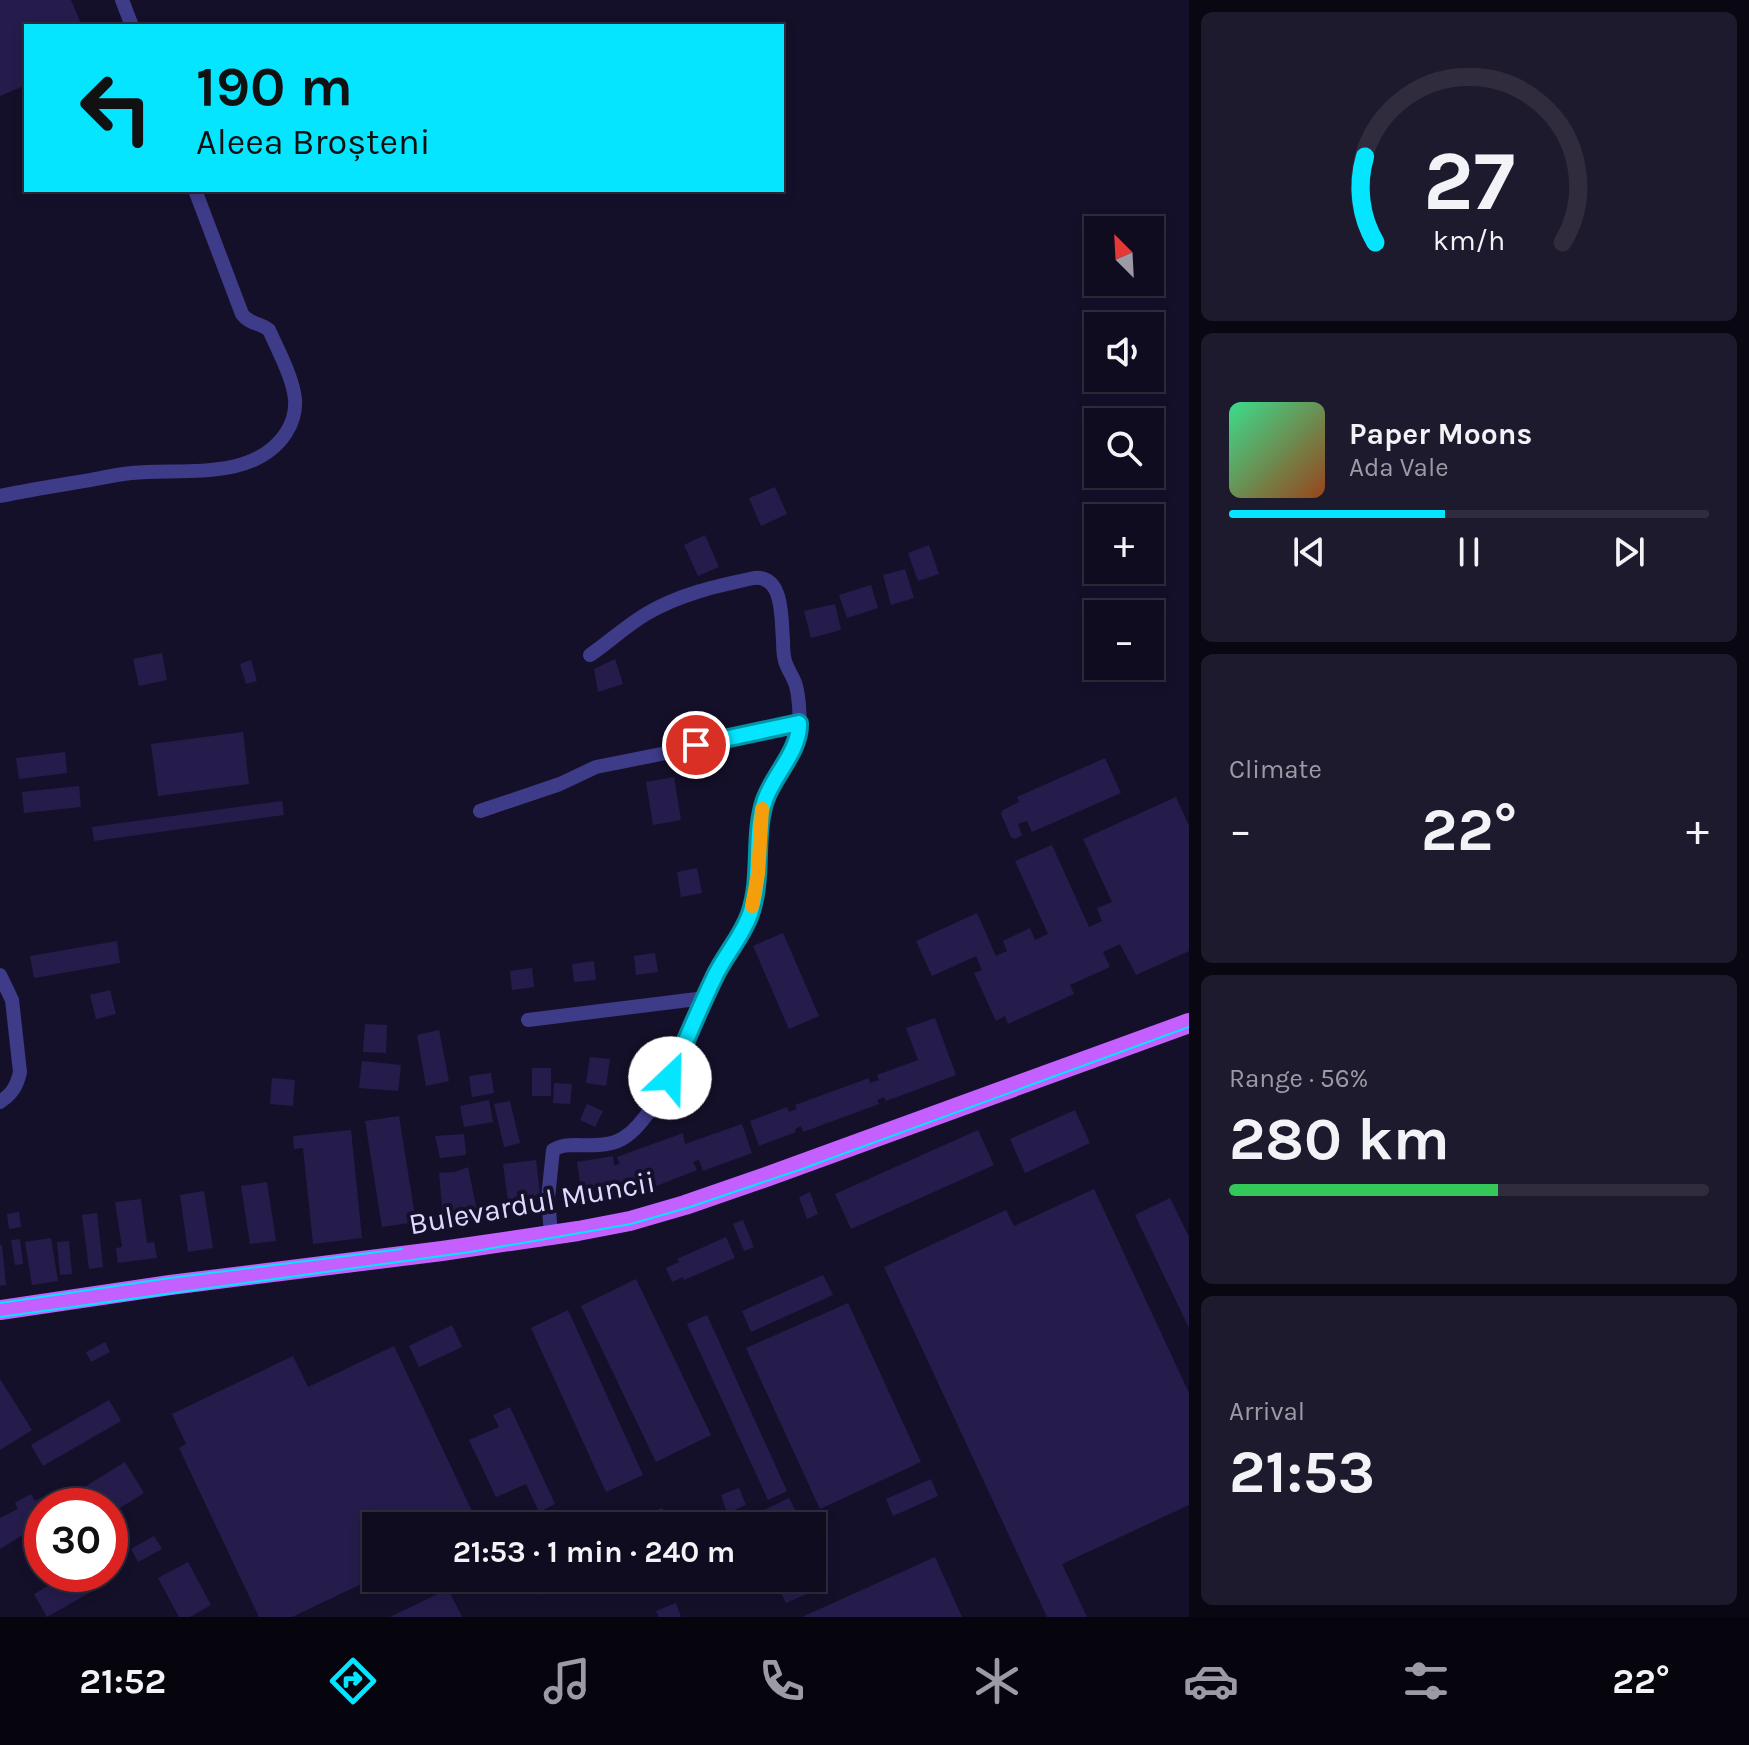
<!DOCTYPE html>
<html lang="en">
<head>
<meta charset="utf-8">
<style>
  :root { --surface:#100c20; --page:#1e1a2d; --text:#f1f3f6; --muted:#9c9ba5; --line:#302c3e; --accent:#05e5ff }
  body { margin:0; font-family:Karla,sans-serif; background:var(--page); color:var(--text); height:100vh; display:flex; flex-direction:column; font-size:30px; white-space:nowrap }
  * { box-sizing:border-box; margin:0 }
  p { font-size:26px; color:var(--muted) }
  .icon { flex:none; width:44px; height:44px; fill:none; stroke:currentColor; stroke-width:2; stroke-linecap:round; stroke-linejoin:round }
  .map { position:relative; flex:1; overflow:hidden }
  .sheet { display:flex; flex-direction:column; gap:12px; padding:12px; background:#090712; width:560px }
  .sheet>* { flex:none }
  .top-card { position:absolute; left:24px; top:24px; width:760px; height:168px; border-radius:0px; box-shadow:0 4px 12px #0003,0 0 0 2px var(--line); background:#05e5ff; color:#111; overflow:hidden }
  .needle { width:52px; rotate:336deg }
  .fabs { position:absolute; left:1084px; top:216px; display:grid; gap:16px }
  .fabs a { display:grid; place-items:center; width:80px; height:80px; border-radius:0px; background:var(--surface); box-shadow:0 4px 12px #0003,0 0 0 2px var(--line); font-size:40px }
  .speed { position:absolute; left:24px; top:1488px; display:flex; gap:16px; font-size:40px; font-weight:700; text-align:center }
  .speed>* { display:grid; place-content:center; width:104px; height:104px; border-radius:50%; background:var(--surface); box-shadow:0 4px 12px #0003,0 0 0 2px var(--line); line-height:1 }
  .speed .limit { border:12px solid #d22; background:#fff; color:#111 }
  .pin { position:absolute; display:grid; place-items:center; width:68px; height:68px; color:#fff; margin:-34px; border:4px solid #fff; border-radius:50%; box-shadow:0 2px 8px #0007 }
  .me { position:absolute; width:88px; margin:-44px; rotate:24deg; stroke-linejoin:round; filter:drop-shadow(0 0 6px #0008) }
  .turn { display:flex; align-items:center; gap:28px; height:168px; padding:0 40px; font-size:36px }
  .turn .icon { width:104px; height:104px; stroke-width:2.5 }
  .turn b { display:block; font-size:56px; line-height:68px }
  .big { font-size:60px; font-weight:700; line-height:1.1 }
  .sheet .widget { flex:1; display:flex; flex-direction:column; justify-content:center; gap:12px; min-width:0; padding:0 28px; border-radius:12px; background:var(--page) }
  .sheet .dial { align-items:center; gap:0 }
  .dial svg { height:208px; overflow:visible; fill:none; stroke:var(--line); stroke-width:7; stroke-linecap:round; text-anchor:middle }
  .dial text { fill:var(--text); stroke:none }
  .song { display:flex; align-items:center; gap:24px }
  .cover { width:96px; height:96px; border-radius:12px; background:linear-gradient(135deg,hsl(150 70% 55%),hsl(20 70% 35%)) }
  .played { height:8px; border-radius:4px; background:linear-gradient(90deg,var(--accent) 45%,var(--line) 45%) }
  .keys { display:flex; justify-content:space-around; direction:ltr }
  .heat { display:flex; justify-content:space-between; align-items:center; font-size:44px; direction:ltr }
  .charge { height:12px; border-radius:6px; background:linear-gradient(90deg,#34c759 56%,var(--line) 0) }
  .trip { position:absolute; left:362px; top:1512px; width:464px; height:80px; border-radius:0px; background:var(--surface); box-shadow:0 4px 12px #0003,0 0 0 2px var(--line); font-weight:700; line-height:80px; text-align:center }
  .menu { display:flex; height:128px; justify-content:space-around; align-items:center; background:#06050d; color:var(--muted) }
  .menu .icon { width:56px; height:56px }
  .menu .active { color:var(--accent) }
  .menu b { font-size:36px; color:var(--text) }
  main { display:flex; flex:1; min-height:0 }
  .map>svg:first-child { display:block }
  .building { fill:#251c4b }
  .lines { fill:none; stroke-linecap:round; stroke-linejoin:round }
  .minor { stroke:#3e3b89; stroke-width:14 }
  .primary { stroke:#c460ff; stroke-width:20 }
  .tram { stroke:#05e5ff; stroke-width:2 }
  .route-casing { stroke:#0395a6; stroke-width:20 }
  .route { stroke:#05e5ff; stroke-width:14 }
  .slow { stroke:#f59e0b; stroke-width:14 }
  .labels { text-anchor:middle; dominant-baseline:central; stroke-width:8; stroke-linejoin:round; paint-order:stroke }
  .street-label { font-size:30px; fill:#ddd9ff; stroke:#15102a }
</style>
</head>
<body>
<main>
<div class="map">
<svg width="1189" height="1617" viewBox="0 0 1189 1617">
  <rect width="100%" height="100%" fill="#15102a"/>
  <!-- building -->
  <g class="building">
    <path d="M0,0H71L82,26H26V85L0,96Z"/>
    <path d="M775,487L787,514L761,526L749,498Z"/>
    <path d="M705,535L719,567L698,576L684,545Z"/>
    <path d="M929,545L939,574L918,581L908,553Z"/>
    <path d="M905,569L914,598L891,605L883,575Z"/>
    <path d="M871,585L878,608L847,618L839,595Z"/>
    <path d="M835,604L841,630L811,638L804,611Z"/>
    <path d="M162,653L167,680L139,686L133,659Z"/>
    <path d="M615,659L623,684L598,692L594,669Z"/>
    <path d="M251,660L257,681L246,684L240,664Z"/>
    <path d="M243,732L249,784L158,796L151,744Z"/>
    <path d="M65,752L67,773L19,779L16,758Z"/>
    <path d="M1105,758L1121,793L1032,832L1027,821L1018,824L1022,835L1015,839L1011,837L1001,814L1003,810L1019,802L1017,797Z"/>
    <path d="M674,777L681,820L653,825L646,782Z"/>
    <path d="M79,786L81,807L24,813L22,792Z"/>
    <path d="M1176,797L1189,826V951L1136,975L1120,944L1103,952L1110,967L1070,985L1074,994L1008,1024L1005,1016L996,1021L974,973L982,970L976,956L932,976L916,941L977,913L996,956L1007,951L1003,941L1030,928L1035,940L1048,934L1015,861L1052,845L1089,927L1102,921L1097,908L1112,902L1083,839Z"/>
    <path d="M282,801L284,815L94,841L92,827Z"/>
    <path d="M697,868L702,893L681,897L677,872Z"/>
    <path d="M783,933L819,1016L789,1029L753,946Z"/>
    <path d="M117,941L120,963L34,978L30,956Z"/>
    <path d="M655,953L658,972L636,975L634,956Z"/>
    <path d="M594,961L596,980L574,982L572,964Z"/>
    <path d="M532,968L534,987L512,990L510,971Z"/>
    <path d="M110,990L116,1014L96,1019L90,995Z"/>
    <path d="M935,1018L956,1075L886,1101L884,1097L877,1100L879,1104L803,1132L801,1126L795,1129L796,1132L759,1146L750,1121L787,1107L789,1112L797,1109L795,1105L869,1078L870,1083L879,1080L877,1075L918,1060L906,1028Z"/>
    <path d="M365,1024L387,1025L386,1053L363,1052Z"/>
    <path d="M439,1030L449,1081L426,1086L417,1035Z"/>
    <path d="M590,1057L610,1059L606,1086L586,1083Z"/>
    <path d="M362,1061L401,1065L398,1091L359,1088Z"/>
    <rect x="532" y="1068" width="19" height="28"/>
    <path d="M491,1073L494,1093L472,1097L469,1076Z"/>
    <path d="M272,1078L295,1080L293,1106L270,1104Z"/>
    <path d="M554,1083L572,1084L570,1104L553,1103Z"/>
    <path d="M489,1100L493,1122L464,1127L460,1106Z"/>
    <path d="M510,1101L520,1143L504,1147L494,1104Z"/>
    <path d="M587,1104L603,1111L595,1127L580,1120Z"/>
    <path d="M1075,1110L1090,1143L1025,1173L1010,1139Z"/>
    <path d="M399,1116L416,1222L382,1227L365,1121Z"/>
    <path d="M742,1124L752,1153L703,1171L699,1160L693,1162L697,1170L631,1196L627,1187L617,1191L619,1198L583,1203L577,1162L613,1156L614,1165L620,1164L617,1157L683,1133L685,1144Z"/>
    <path d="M351,1130L362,1238L313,1244L303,1148L294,1149L293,1136Z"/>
    <path d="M978,1130L994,1165L851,1229L835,1194Z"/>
    <path d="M464,1134L466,1155L440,1158L435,1136Z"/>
    <path d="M536,1160L541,1203L509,1208L503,1164Z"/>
    <path d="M468,1167L477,1211L443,1217L439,1173L455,1172Z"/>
    <path d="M267,1182L276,1241L250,1244L241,1186Z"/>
    <path d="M1094,1189L1189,1393V1505L1062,1564L1087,1617H1047L884,1267L1006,1210L1014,1226Z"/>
    <path d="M204,1191L213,1248L188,1252L180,1195Z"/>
    <path d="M810,1192L818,1214L807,1219L799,1197Z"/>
    <path d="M1170,1198L1189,1237V1328L1135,1215Z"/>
    <path d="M141,1199L147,1243L154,1242L157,1258L118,1263L116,1248L122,1247L115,1202Z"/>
    <path d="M19,1212L21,1227L9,1229L7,1214Z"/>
    <path d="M97,1213L103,1267L89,1269L82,1215Z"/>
    <path d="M743,1220L754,1247L744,1251L733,1224Z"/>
    <path d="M726,1237L735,1258L684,1280L683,1277L672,1282L666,1268L679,1262L677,1259Z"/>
    <path d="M51,1238L58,1281L32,1285L25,1242Z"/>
    <path d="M20,1239L23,1264L15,1265L11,1240Z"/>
    <path d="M69,1241L72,1274L60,1275L57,1242Z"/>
    <path d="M0,1245H2L6,1285L0,1286Z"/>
    <path d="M823,1275L833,1295L751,1332L742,1311Z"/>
    <path d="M636,1279L711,1435L656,1462L581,1306Z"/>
    <path d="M848,1303L921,1462L820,1509L746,1348Z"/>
    <path d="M568,1310L643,1475L606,1492L531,1328Z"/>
    <path d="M707,1315L787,1491L768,1500L687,1324Z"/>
    <path d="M452,1325L462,1347L419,1367L409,1346Z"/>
    <path d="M105,1342L110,1352L91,1362L86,1352Z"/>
    <path d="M394,1346L479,1526H376V1577L292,1617H259L179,1448L186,1444L172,1414L293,1356L308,1387Z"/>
    <path d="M0,1379L32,1430L0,1450Z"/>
    <path d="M109,1400L121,1421L43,1466L31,1445Z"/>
    <path d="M510,1407L555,1504L539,1512L526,1484L496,1497L469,1440L499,1427L493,1415Z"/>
    <path d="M125,1462L144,1493L110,1514V1506H76L70,1496Z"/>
    <path d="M931,1479L938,1496L893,1516L886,1499Z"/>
    <path d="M739,1488L746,1505L727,1513L721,1495Z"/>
    <path d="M31,1494L35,1501L42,1497L47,1506H42V1551L38,1553L26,1533L0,1549V1518L18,1509L15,1503Z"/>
    <path d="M789,1498L796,1512L766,1526H760L754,1515Z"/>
    <path d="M662,1508L670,1526H622Z"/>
    <path d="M154,1536L162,1549L138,1562L131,1549Z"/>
    <path d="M935,1557L962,1617H802Z"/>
    <path d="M188,1562L211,1605L190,1617H179L158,1578Z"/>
    <path d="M812,1563L823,1587L786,1603L774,1578H812Z"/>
    <path d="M69,1574H108L112,1580L47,1617L34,1594Z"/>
    <path d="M536,1578H580L543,1595Z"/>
    <path d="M448,1589L462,1617H390Z"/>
    <path d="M676,1603L681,1617H659L656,1611Z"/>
  </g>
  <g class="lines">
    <!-- minor -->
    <g class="minor">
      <path d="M122,0L132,26"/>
      <path d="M0,496C24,491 48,487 72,483C92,480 112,475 132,473C181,468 254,482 286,433C292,424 296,411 295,399C293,378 278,350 269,330C261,323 249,324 242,314L195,190"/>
      <path d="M480,811L560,784L596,767L666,753L727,737L799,723"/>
      <path d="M0,975L12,1000L20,1072C17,1086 12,1094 0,1102"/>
      <path d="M528,1020L705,998"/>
      <path d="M551,1234L548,1198L553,1150C561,1145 568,1145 577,1145C610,1146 624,1145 645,1117C678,1076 691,1022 715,976C729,949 749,926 755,895C761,864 755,829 765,799C773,777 794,756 798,734C801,722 799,697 796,686C794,678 789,672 786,664C783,657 783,648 783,640C781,618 784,575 754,578C716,586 680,594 646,614C626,626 609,642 590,655"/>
    </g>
    <!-- primary -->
    <path class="primary" d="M0,1310L170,1285L442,1251L578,1231L630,1221L685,1205L766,1177L1189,1023"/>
    <!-- tram -->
    <g class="tram">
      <path d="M0,1303L170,1278L402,1249"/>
      <path d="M0,1317L470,1252L631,1224L690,1207L799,1170L1189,1027"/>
    </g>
  </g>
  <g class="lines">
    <defs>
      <path id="route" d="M670,1078C684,1045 698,1011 714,978C724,956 742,937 750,914C763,877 753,836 765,800C774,774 800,751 799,723L696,745"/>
    </defs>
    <!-- route casing -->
    <use href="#route" class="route-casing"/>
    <!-- route -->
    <use href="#route" class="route"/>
    <!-- slow -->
    <path class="slow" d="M752,906L758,874L762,809"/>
  </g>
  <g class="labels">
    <!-- street labels -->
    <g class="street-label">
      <text transform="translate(532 1203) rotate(-10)">Bulevardul Muncii</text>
    </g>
  </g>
</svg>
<div class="fabs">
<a><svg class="needle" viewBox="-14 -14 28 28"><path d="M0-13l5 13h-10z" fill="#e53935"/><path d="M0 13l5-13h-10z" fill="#9c9ba5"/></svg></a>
<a><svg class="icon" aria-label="sound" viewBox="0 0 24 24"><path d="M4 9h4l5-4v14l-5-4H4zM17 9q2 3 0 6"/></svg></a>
<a><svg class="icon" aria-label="search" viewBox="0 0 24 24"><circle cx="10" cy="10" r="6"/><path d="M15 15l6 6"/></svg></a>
<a>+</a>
<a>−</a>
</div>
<div class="speed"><div class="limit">30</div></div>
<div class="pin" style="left:696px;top:745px;background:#d93025"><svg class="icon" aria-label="arrive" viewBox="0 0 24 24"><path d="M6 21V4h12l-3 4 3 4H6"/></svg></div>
<svg class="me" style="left:670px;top:1078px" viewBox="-20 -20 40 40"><circle r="19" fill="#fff"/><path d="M0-13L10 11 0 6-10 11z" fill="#05e5ff"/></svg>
<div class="trip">21:53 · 1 min · 240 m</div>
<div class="top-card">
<div class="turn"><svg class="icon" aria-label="left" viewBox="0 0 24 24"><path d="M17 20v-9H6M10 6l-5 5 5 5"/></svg><div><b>190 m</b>Aleea Broșteni</div></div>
</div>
</div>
<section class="sheet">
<div class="widget dial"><svg viewBox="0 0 100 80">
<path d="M14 69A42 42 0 1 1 86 69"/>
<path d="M14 69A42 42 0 0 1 10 36" stroke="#05e5ff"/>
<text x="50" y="56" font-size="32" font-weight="700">27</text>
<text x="50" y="72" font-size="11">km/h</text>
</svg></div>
<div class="widget">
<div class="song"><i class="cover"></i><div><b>Paper Moons</b><p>Ada Vale</p></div></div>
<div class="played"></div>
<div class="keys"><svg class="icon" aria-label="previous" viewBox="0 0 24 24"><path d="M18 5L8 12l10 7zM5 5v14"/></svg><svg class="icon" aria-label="pause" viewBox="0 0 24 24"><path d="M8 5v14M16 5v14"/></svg><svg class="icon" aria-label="next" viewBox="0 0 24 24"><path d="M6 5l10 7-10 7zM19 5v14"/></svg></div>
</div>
<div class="widget"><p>Climate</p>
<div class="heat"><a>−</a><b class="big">22°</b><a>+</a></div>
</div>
<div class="widget"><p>Range · 56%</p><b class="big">280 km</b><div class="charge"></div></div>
<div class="widget"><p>Arrival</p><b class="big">21:53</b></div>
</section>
</main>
<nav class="menu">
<b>21:52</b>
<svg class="icon active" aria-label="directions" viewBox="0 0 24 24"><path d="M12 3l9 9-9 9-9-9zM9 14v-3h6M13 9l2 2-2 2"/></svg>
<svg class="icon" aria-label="music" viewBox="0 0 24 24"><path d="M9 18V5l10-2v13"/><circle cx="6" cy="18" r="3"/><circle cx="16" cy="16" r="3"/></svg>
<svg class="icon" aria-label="phone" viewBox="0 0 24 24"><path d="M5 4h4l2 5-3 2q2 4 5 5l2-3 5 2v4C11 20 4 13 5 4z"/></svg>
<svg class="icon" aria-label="climate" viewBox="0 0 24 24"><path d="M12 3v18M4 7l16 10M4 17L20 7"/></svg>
<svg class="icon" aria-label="car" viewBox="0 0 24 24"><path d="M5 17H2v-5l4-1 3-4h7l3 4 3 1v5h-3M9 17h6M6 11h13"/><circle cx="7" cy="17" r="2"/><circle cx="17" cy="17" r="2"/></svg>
<svg class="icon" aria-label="filters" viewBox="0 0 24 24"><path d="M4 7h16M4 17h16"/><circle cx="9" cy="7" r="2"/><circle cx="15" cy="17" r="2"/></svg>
<b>22°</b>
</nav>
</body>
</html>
